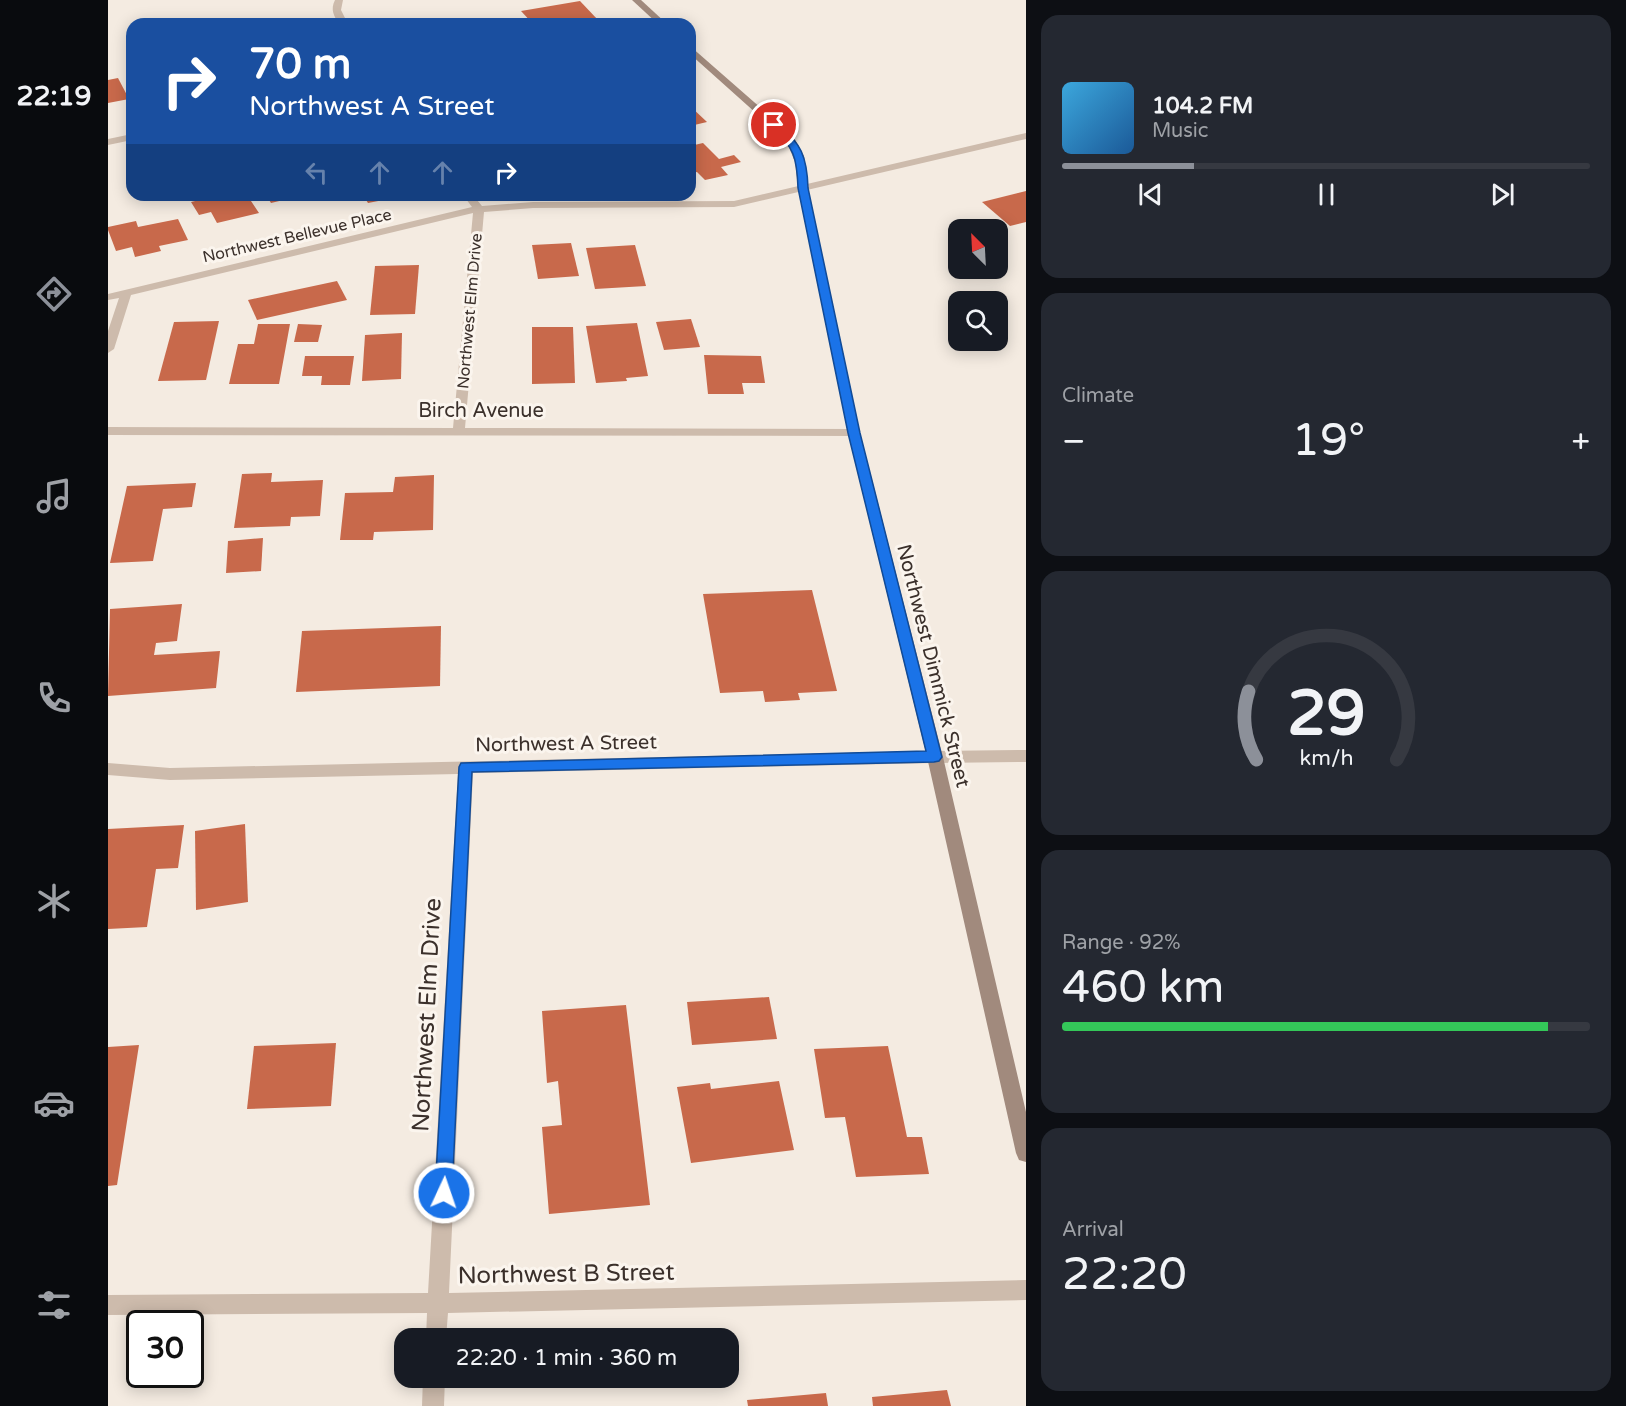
<!DOCTYPE html>
<html lang="en">
<head>
<meta charset="utf-8">
<style>
  :root { --surface:#171b24; --page:#242831; --text:#f1f3f6; --muted:#9ea1a6; --line:#363941; --accent:#8c9099 }
  body { margin:0; font-family:"Varela Round",sans-serif; background:var(--page); color:var(--text); height:100vh; display:flex; flex-direction:column; font-size:22px; white-space:nowrap }
  * { box-sizing:border-box; margin:0 }
  p { font-size:20px; color:var(--muted) }
  .icon { flex:none; width:33px; height:33px; fill:none; stroke:currentColor; stroke-width:2; stroke-linecap:round; stroke-linejoin:round }
  .map { position:relative; flex:1; overflow:hidden }
  .sheet { display:flex; flex-direction:column; gap:15px; padding:15px; background:#0d0f14; width:600px }
  .sheet>* { flex:none }
  .banner { position:absolute; left:18px; top:18px; width:570px; height:183px; border-radius:18px; box-shadow:0 3px 15px #0003; background:#1a4fa0; color:#fff; overflow:hidden }
  .needle { width:39px; rotate:336deg }
  .tools { position:absolute; left:840px; top:219px; display:grid; gap:12px }
  .tools a { display:grid; place-items:center; width:60px; height:60px; border-radius:12px; background:var(--surface); box-shadow:0 3px 15px #0003; font-size:30px }
  .speed { position:absolute; left:18px; top:1310px; display:flex; gap:12px; font-size:30px; font-weight:700; text-align:center }
  .speed>* { display:grid; place-content:center; width:78px; height:78px; border-radius:50%; background:var(--surface); box-shadow:0 3px 15px #0003; line-height:1 }
  .speed .limit { border:3px solid #111; border-radius:9px; background:#fff; color:#111 }
  .pin { position:absolute; display:grid; place-items:center; width:51px; height:51px; color:#fff; margin:-26px; border:3px solid #fff; border-radius:50%; box-shadow:0 2px 6px #0007 }
  .me { position:absolute; width:66px; margin:-33px; rotate:3deg; stroke-linejoin:round; filter:drop-shadow(0 0 4px #0008) }
  .turn { display:flex; align-items:center; gap:21px; height:126px; padding:0 24px; font-size:27px }
  .turn .icon { width:78px; height:78px; stroke-width:2.5 }
  .turn b { display:block; font-size:42px; line-height:51px }
  .lanes { display:flex; align-items:center; height:57px; padding:0 24px; background:#0003; justify-content:center; gap:30px; direction:ltr }
  .lanes .off { opacity:.35 }
  .big { font-size:45px; font-weight:600; line-height:1.1 }
  .sheet .card { flex:1; display:flex; flex-direction:column; justify-content:center; gap:9px; min-width:0; padding:0 21px; border-radius:18px; background:var(--page) }
  .sheet .dial { align-items:center; gap:0 }
  .dial svg { height:156px; overflow:visible; fill:none; stroke:var(--line); stroke-width:7; stroke-linecap:round; text-anchor:middle }
  .dial text { fill:var(--text); stroke:none }
  .song { display:flex; align-items:center; gap:18px }
  .cover { width:72px; height:72px; border-radius:9px; background:linear-gradient(135deg,hsl(200 70% 55%),hsl(210 70% 35%)) }
  .played { height:6px; border-radius:3px; background:linear-gradient(90deg,var(--accent) 25%,var(--line) 25%) }
  .keys { display:flex; justify-content:space-around; direction:ltr }
  .heat { display:flex; justify-content:space-between; align-items:center; font-size:33px; direction:ltr }
  .charge { height:9px; border-radius:4px; background:linear-gradient(90deg,#34c759 92%,var(--line) 0) }
  .trip { position:absolute; left:286px; top:1328px; width:345px; height:60px; border-radius:18px; background:var(--surface); box-shadow:0 3px 15px #0003; font-weight:600; line-height:60px; text-align:center }
  main { display:flex; flex:1; min-height:0 }
  .menu { display:flex; flex-direction:column; width:108px; justify-content:space-around; align-items:center; background:#090b0e; color:var(--muted) }
  .menu .icon { width:42px; height:42px }
  .menu .on { color:var(--accent) }
  .menu b { font-size:27px; color:var(--text) }
  .map>svg:first-child { display:block }
  .building { fill:#c8694b }
  .lines { fill:none; stroke-linecap:round; stroke-linejoin:round }
  .minor { fill:#cdbbac; fill-rule:evenodd }
  .tertiary { fill:#cdbbac; fill-rule:evenodd }
  .secondary { fill:#a18a7d; fill-rule:evenodd }
  .route { fill:#1a73e8; stroke:#114b97; stroke-width:1.5 }
  .labels { text-anchor:middle; dominant-baseline:central; stroke-width:6; stroke-linejoin:round; paint-order:stroke }
  .far-street-label { font-size:16px; fill:#3b302b; stroke:#fbf5ee }
  .street-label { font-size:20px; fill:#3b302b; stroke:#fbf5ee }
  .near-street-label { font-size:24px; fill:#3b302b; stroke:#fbf5ee }
</style>
</head>
<body>
<main>
<nav class="menu">
<b>22:19</b>
<svg class="icon on" aria-label="directions" viewBox="0 0 24 24"><path d="M12 3l9 9-9 9-9-9zM9 14v-3h6M13 9l2 2-2 2"/></svg>
<svg class="icon" aria-label="music" viewBox="0 0 24 24"><path d="M9 18V5l10-2v13"/><circle cx="6" cy="18" r="3"/><circle cx="16" cy="16" r="3"/></svg>
<svg class="icon" aria-label="phone" viewBox="0 0 24 24"><path d="M5 4h4l2 5-3 2q2 4 5 5l2-3 5 2v4C11 20 4 13 5 4z"/></svg>
<svg class="icon" aria-label="climate" viewBox="0 0 24 24"><path d="M12 3v18M4 7l16 10M4 17L20 7"/></svg>
<svg class="icon" aria-label="car" viewBox="0 0 24 24"><path d="M5 17H2v-5l4-1 3-4h7l3 4 3 1v5h-3M9 17h6M6 11h13"/><circle cx="7" cy="17" r="2"/><circle cx="17" cy="17" r="2"/></svg>
<svg class="icon" aria-label="filters" viewBox="0 0 24 24"><path d="M4 7h16M4 17h16"/><circle cx="9" cy="7" r="2"/><circle cx="15" cy="17" r="2"/></svg>
</nav>
<div class="map">
<svg width="918" height="1406" viewBox="0 0 918 1406">
  <rect width="100%" height="100%" fill="#f4ebe1"/>
  <!-- building -->
  <g class="building">
    <path d="M472,1L490,20L470,24H425L413,11Z"/>
    <path d="M10,78L21,99L0,103V80Z"/>
    <path d="M582,106L599,122L582,126Z"/>
    <path d="M595,143L611,159L626,155L633,162L613,167L620,175L597,180L589,172L582,173V146Z"/>
    <path d="M918,191V222L902,226L874,202Z"/>
    <path d="M112,195H139L151,213L109,223L103,212L91,215L83,202Z"/>
    <path d="M158,195H192V196L163,203Z"/>
    <path d="M255,195H296V196L260,203Z"/>
    <path d="M70,219L80,240L51,246L53,251L27,257L24,247L8,251L0,230V227L28,221L30,227Z"/>
    <path d="M463,243L471,276L430,279L424,245Z"/>
    <path d="M527,245L538,286L487,289L478,248Z"/>
    <path d="M311,265L307,314L262,315L267,266Z"/>
    <path d="M229,281L239,300L149,320L140,300Z"/>
    <path d="M583,319L592,347L556,350L548,322Z"/>
    <path d="M111,321L98,380L50,381L66,322Z"/>
    <path d="M529,323L540,376L518,378L519,381L488,383L478,326Z"/>
    <path d="M150,324H182L171,384H121L130,344H146Z"/>
    <path d="M190,324L214,325L210,342H186Z"/>
    <path d="M424,327H465L467,383L424,384Z"/>
    <path d="M294,333L293,379L254,381L257,335Z"/>
    <path d="M596,355L653,356L657,383H634L636,394H600Z"/>
    <path d="M197,356H246L242,385H213L214,376H194Z"/>
    <path d="M164,473L163,482L215,480L212,516L183,517L182,526L126,528L134,474Z"/>
    <path d="M326,475L325,530L266,532L265,540H232L237,493L285,492L287,477Z"/>
    <path d="M88,483L84,507L55,509L45,561L2,563L19,486Z"/>
    <path d="M155,538L153,571L118,573L120,541Z"/>
    <path d="M704,590L729,691L690,693L692,700L657,702L655,691L612,693L595,594Z"/>
    <path d="M74,604L69,641L48,643L46,655L112,651L108,688L0,696L2,609Z"/>
    <path d="M333,626L332,686L188,692L194,631Z"/>
    <path d="M137,824L140,902L88,910L87,831Z"/>
    <path d="M76,825L70,868L48,869L39,927L0,929V829Z"/>
    <path d="M661,997L669,1039L584,1045L579,1002Z"/>
    <path d="M518,1005L542,1205L441,1214L434,1127L454,1125L450,1081L439,1083L434,1011Z"/>
    <path d="M228,1043L223,1106L139,1109L146,1046Z"/>
    <path d="M31,1045L9,1185L0,1186V1047Z"/>
    <path d="M780,1046L799,1137H814L821,1174L748,1177L737,1117L717,1118L706,1049Z"/>
    <path d="M671,1081L686,1150L583,1163L569,1087L602,1083L603,1089Z"/>
    <path d="M839,1390L843,1406H765L764,1397Z"/>
    <path d="M718,1393L720,1406H640L639,1400Z"/>
  </g>
  <g class="lines">
    <!-- minor -->
    <g class="minor">
      <path d="M227,0H235L233,10L240,24H231C226,16 222,10 227,0Z"/>
      <path d="M918,133V139L626,207L425,208L376,212L357,428L746,429L750,430L752,433L750,436L0,435V427L345,428L365,213L23,295L6,349L0,353V331L11,298L0,300V294L364,207L355,195H365L374,206L425,202L626,201Z"/>
      <path d="M24,134V140L0,145V139Z"/>
      <path d="M827,751L832,753L835,757L832,761L827,763L365,773L341,1293L918,1280V1300L340,1313L338,1338H318L319,1313L0,1315V1295L320,1293L350,774L62,780L0,775V763L62,768Z"/>
      <path d="M315,1377H337L336,1406H314Z"/>
    </g>
    <!-- tertiary -->
    <path class="tertiary" d="M918,750V762L827,763L822,761L819,757L822,753L827,751Z"/>
    <!-- secondary -->
    <g class="secondary">
      <path d="M524,0H533L559,24H550Z"/>
      <path d="M582,46L685,136L696,156L700,188L752,433L835,757L918,1112V1162L911,1160L908,1153L819,757L740,433L690,188L687,162L678,140L582,54Z"/>
    </g>
  </g>
  <!-- route -->
  <path class="route" d="M663,123H670C693,144 699,156 700,188L752,433L834,757L831,761L826,762L364,772L344,1193L342,1199L336,1202L329,1199L327,1193L351,767L353,763L818,751L740,433L690,188C689,157 686,147 663,127Z"/>
  <g class="labels">
    <!-- far-street labels -->
    <g class="far-street-label">
      <text transform="translate(189 236) rotate(-13)">Northwest Bellevue Place</text>
      <text transform="translate(362 311) rotate(-85)">Northwest Elm Drive</text>
    </g>
    <!-- street labels -->
    <g class="street-label">
      <text x="373" y="411">Birch Avenue</text>
      <text transform="translate(825 666) rotate(76)">Northwest Dimmick Street</text>
      <text transform="translate(458 744) rotate(-1)">Northwest A Street</text>
    </g>
    <!-- near-street labels -->
    <g class="near-street-label">
      <text transform="translate(319 1015) rotate(-87)">Northwest Elm Drive</text>
      <text transform="translate(458 1274) rotate(-1)">Northwest B Street</text>
    </g>
  </g>
</svg>
<div class="tools">
<a><svg class="needle" viewBox="-14 -14 28 28"><path d="M0-13l5 13h-10z" fill="#e53935"/><path d="M0 13l5-13h-10z" fill="#9ea1a6"/></svg></a>
<a><svg class="icon" aria-label="search" viewBox="0 0 24 24"><circle cx="10" cy="10" r="6"/><path d="M15 15l6 6"/></svg></a>
</div>
<div class="speed"><div class="limit">30</div></div>
<div class="pin" style="left:666px;top:125px;background:#d93025"><svg class="icon" aria-label="arrive" viewBox="0 0 24 24"><path d="M6 21V4h12l-3 4 3 4H6"/></svg></div>
<svg class="me" style="left:336px;top:1193px" viewBox="-20 -20 40 40"><circle r="17" fill="#1a73e8" stroke="#fff" stroke-width="3"/><path d="M0-11L8 9 0 5-8 9z" fill="#fff"/></svg>
<div class="trip">22:20 · 1 min · 360 m</div>
<div class="banner">
<div class="turn"><svg class="icon" aria-label="right" viewBox="0 0 24 24"><path d="M7 20v-9h11M14 6l5 5-5 5"/></svg><div><b>70 m</b>Northwest A Street</div></div>
<div class="lanes"><svg class="icon off" aria-label="left" viewBox="0 0 24 24"><path d="M17 20v-9H6M10 6l-5 5 5 5"/></svg><svg class="icon off" aria-label="ahead" viewBox="0 0 24 24"><path d="M12 20V5M6 11l6-6 6 6"/></svg><svg class="icon off" aria-label="ahead" viewBox="0 0 24 24"><path d="M12 20V5M6 11l6-6 6 6"/></svg><svg class="icon" aria-label="right" viewBox="0 0 24 24"><path d="M7 20v-9h11M14 6l5 5-5 5"/></svg></div>
</div>
</div>
<section class="sheet">
<div class="card">
<div class="song"><i class="cover"></i><div><b>104.2 FM</b><p>Music</p></div></div>
<div class="played"></div>
<div class="keys"><svg class="icon" aria-label="previous" viewBox="0 0 24 24"><path d="M18 5L8 12l10 7zM5 5v14"/></svg><svg class="icon" aria-label="pause" viewBox="0 0 24 24"><path d="M8 5v14M16 5v14"/></svg><svg class="icon" aria-label="next" viewBox="0 0 24 24"><path d="M6 5l10 7-10 7zM19 5v14"/></svg></div>
</div>
<div class="card"><p>Climate</p>
<div class="heat"><a>−</a><b class="big">19°</b><a>+</a></div>
</div>
<div class="card dial"><svg viewBox="0 0 100 80">
<path d="M14 69A42 42 0 1 1 86 69"/>
<path d="M14 69A42 42 0 0 1 10 34" stroke="#8c9099"/>
<text x="50" y="56" font-size="32" font-weight="700">29</text>
<text x="50" y="72" font-size="11">km/h</text>
</svg></div>
<div class="card"><p>Range · 92%</p><b class="big">460 km</b><div class="charge"></div></div>
<div class="card"><p>Arrival</p><b class="big">22:20</b></div>
</section>
</main>
</body>
</html>
